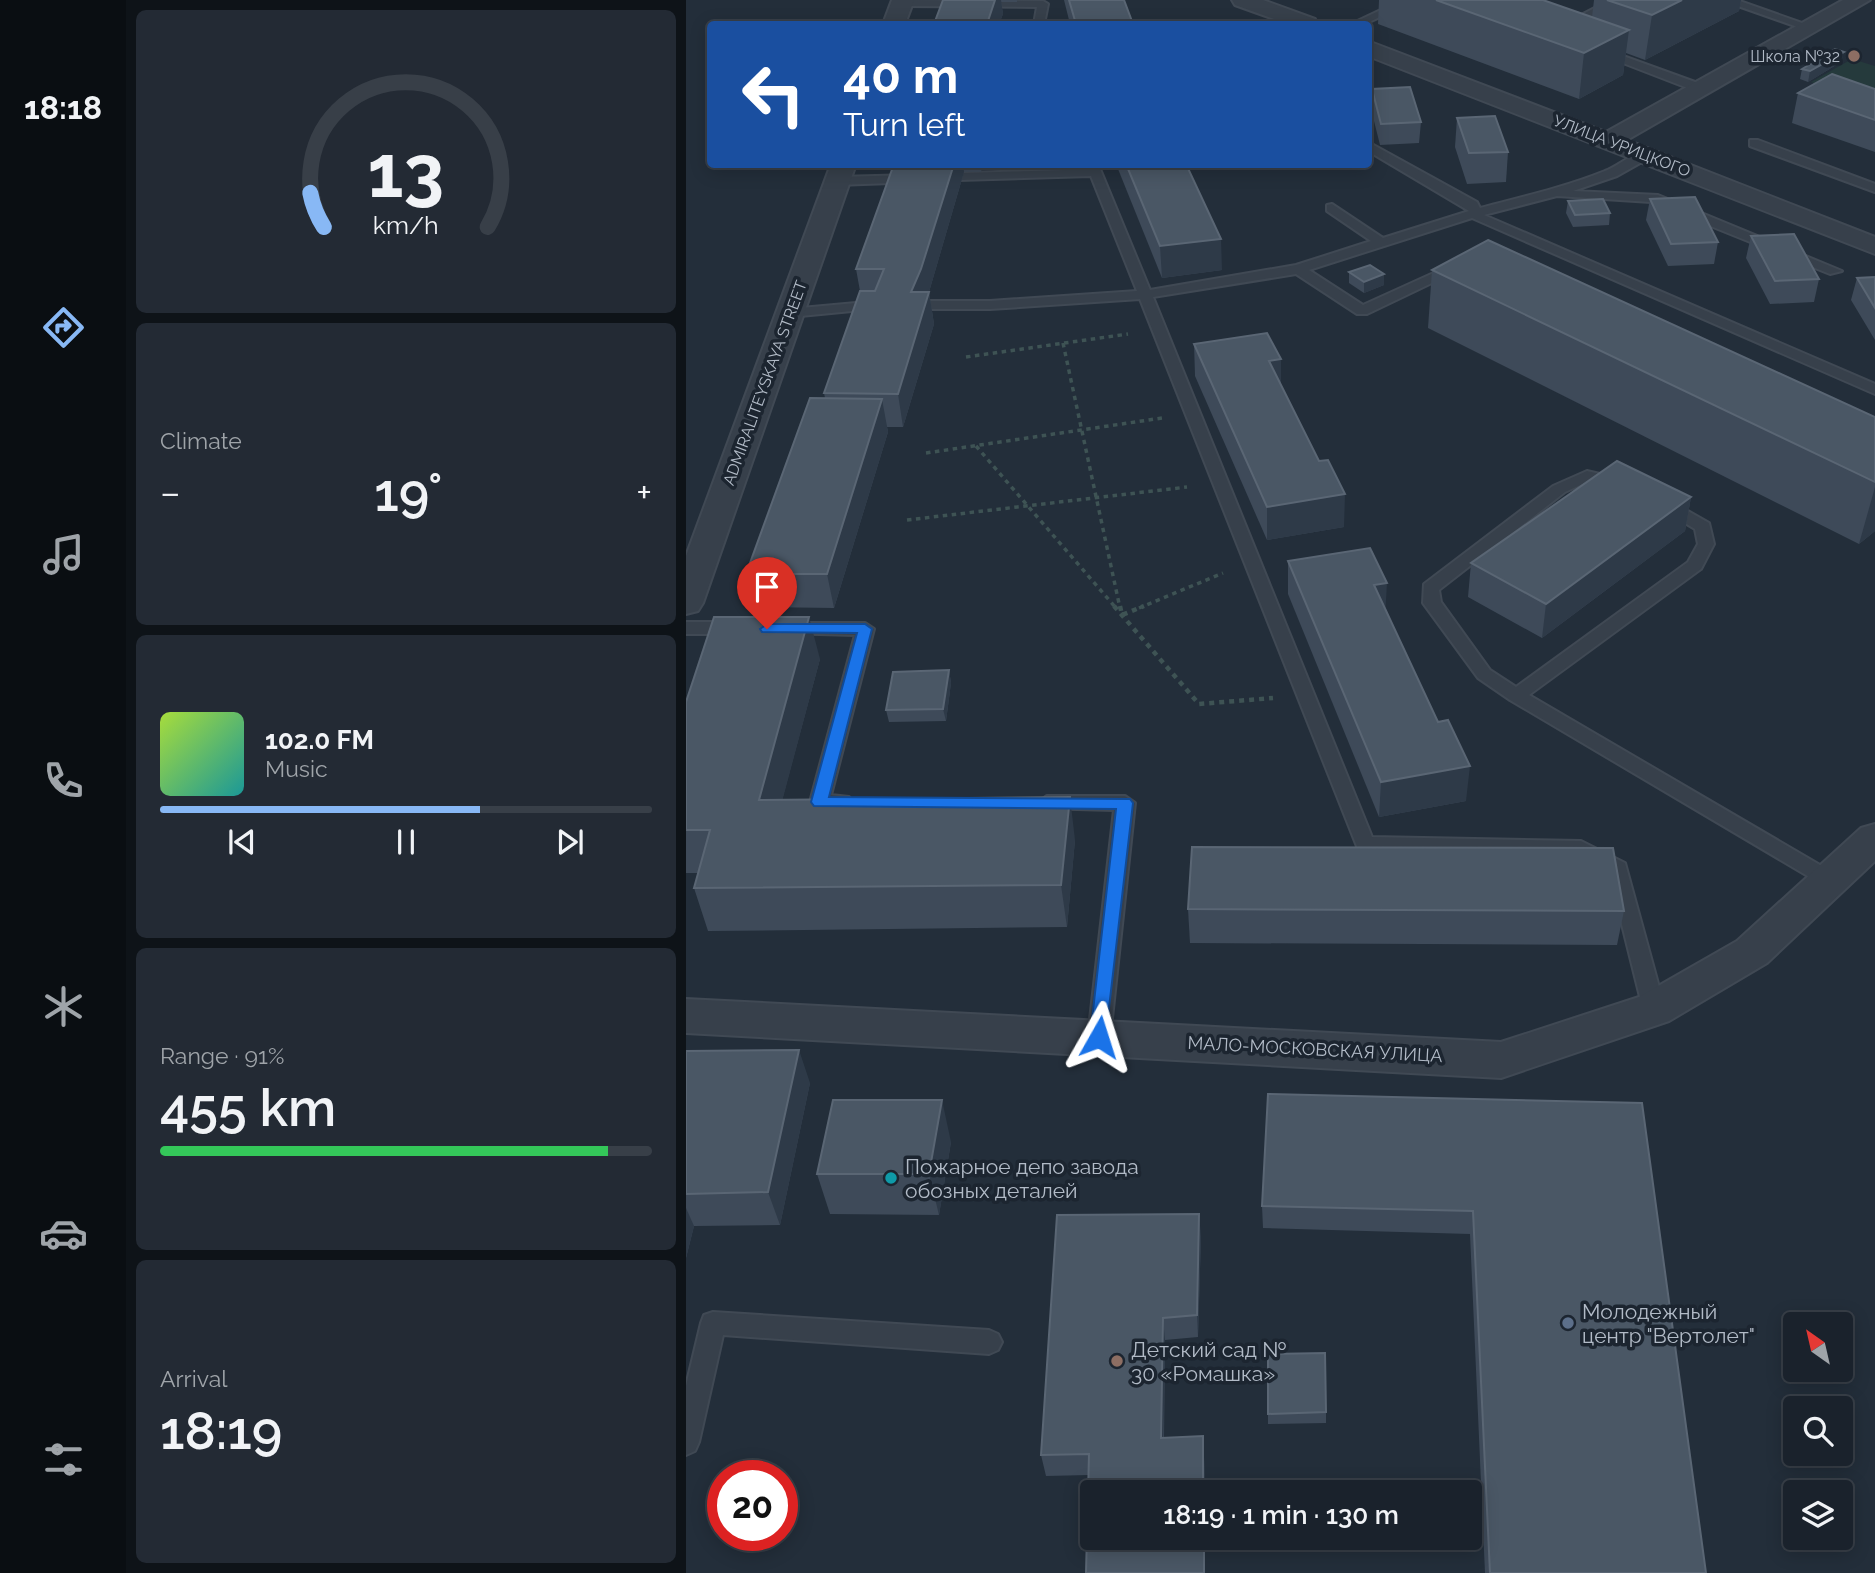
<!DOCTYPE html>
<html lang="en">
<head>
<meta charset="utf-8">
<style>
  :root { --surface:#1a222c; --page:#232a34; --text:#f1f3f6; --muted:#9fa4a9; --line:#383f48; --accent:#88b8f5 }
  body { margin:0; font-family:Raleway,sans-serif; background:var(--page); color:var(--text); height:100vh; display:flex; flex-direction:column; font-size:26px; white-space:nowrap }
  * { box-sizing:border-box; margin:0 }
  p { font-size:23px; color:var(--muted) }
  .icon { flex:none; width:38px; height:38px; fill:none; stroke:currentColor; stroke-width:2; stroke-linecap:round; stroke-linejoin:round }
  .map { position:relative; flex:1; overflow:hidden }
  .panel { display:flex; flex-direction:column; gap:10px; padding:10px; background:#0e1318; width:560px }
  .panel>* { flex:none }
  .top-card { position:absolute; left:21px; top:21px; width:665px; height:147px; border-radius:7px; box-shadow:0 4px 18px #0003,0 0 0 2px var(--line); background:#1a4fa0; color:#fff; overflow:hidden }
  .needle { width:46px; rotate:326deg }
  .fabs { position:absolute; left:1097px; top:1312px; display:grid; gap:14px }
  .fabs a { display:grid; place-items:center; width:70px; height:70px; border-radius:7px; background:var(--surface); box-shadow:0 4px 18px #0003,0 0 0 2px var(--line); font-size:35px }
  .speed { position:absolute; left:21px; top:1460px; display:flex; gap:14px; font-size:35px; font-weight:700; text-align:center }
  .speed>* { display:grid; place-content:center; width:91px; height:91px; border-radius:50%; background:var(--surface); box-shadow:0 4px 18px #0003,0 0 0 2px var(--line); line-height:1 }
  .speed .limit { border:10px solid #d22; background:#fff; color:#111 }
  .pin { position:absolute; display:grid; place-items:center; width:60px; height:60px; color:#fff; margin:-72px -30px; border-radius:50% 50% 50% 0; rotate:-45deg; box-shadow:0 0 7px #0007 }
  .pin .icon { rotate:45deg }
  .me { position:absolute; width:77px; margin:-38px; rotate:6deg; stroke-linejoin:round; filter:drop-shadow(0 0 5px #0008) }
  .turn { display:flex; align-items:center; gap:24px; height:147px; padding:0 21px; font-size:32px }
  .turn .icon { width:91px; height:91px; stroke-width:2.5 }
  .turn b { display:block; font-size:49px; line-height:60px }
  .big { font-size:52px; font-weight:600; line-height:1.1 }
  .panel .tile { flex:1; display:flex; flex-direction:column; justify-content:center; gap:10px; min-width:0; padding:0 24px; border-radius:10px; background:var(--page) }
  .panel .dial { align-items:center; gap:0 }
  .dial svg { height:182px; overflow:visible; fill:none; stroke:var(--line); stroke-width:7; stroke-linecap:round; text-anchor:middle }
  .dial text { fill:var(--text); stroke:none }
  .song { display:flex; align-items:center; gap:21px }
  .cover { width:84px; height:84px; border-radius:10px; background:linear-gradient(135deg,hsl(80 70% 55%),hsl(180 70% 35%)) }
  .played { height:7px; border-radius:4px; background:linear-gradient(90deg,var(--accent) 65%,var(--line) 65%) }
  .keys { display:flex; justify-content:space-around; direction:ltr }
  .heat { display:flex; justify-content:space-between; align-items:center; font-size:38px; direction:ltr }
  .charge { height:10px; border-radius:5px; background:linear-gradient(90deg,#34c759 91%,var(--line) 0) }
  .trip { position:absolute; left:394px; top:1480px; width:402px; height:70px; border-radius:7px; background:var(--surface); box-shadow:0 4px 18px #0003,0 0 0 2px var(--line); font-weight:600; line-height:70px; text-align:center }
  main { display:flex; flex:1; min-height:0 }
  .tabs { display:flex; flex-direction:column; width:126px; justify-content:space-around; align-items:center; background:#0a0e12; color:var(--muted) }
  .tabs .icon { width:49px; height:49px }
  .tabs .current { color:var(--accent) }
  .tabs b { font-size:32px; color:var(--text) }
  .map>svg:first-child { display:block }
  .green { fill:#253a3c }
  .lines { fill:none; stroke-linecap:round; stroke-linejoin:round }
  .lane-casing { stroke:#404954; stroke-width:4 }
  .street-casing { stroke:#404954; stroke-width:4 }
  .path-far1 { stroke:#3e5354; stroke-width:3.5; stroke-dasharray:4.5 4.5; stroke-linecap:butt }
  .path { stroke:#3e5354; stroke-width:4.5; stroke-dasharray:5 5; stroke-linecap:butt }
  .lane { fill:#37404b; fill-rule:evenodd }
  .street { fill:#37404b; fill-rule:evenodd }
  .wall { fill:#3e4a59 }
  .shaded-wall { fill:#2e3a48 }
  .building { fill:#4a5765; stroke:#5a6674; stroke-width:2 }
  .route { fill:#1a73e8; stroke:#114b97; stroke-width:2 }
  .education-dot { fill:#8d6e63; stroke:#1c2530; stroke-width:2.5 }
  .culture-dot { fill:#0f9aa8; stroke:#1c2530; stroke-width:2.5 }
  .service-dot { fill:#5c6f8a; stroke:#1c2530; stroke-width:2.5 }
  .labels { text-anchor:middle; dominant-baseline:central; stroke-width:7; stroke-linejoin:round; paint-order:stroke }
  .far-poi-label { font-size:16px; fill:#b2bbc7; stroke:#1c2530; text-anchor:end }
  .far-street-label { font-size:16px; fill:#b2bbc7; stroke:#1c2530 }
  .street-label { font-size:18px; fill:#b2bbc7; stroke:#1c2530 }
  .near-poi-label { font-size:21px; fill:#b2bbc7; stroke:#1c2530; text-anchor:start }
</style>
</head>
<body>
<main>
<nav class="tabs">
<b>18:18</b>
<svg class="icon current" aria-label="directions" viewBox="0 0 24 24"><path d="M12 3l9 9-9 9-9-9zM9 14v-3h6M13 9l2 2-2 2"/></svg>
<svg class="icon" aria-label="music" viewBox="0 0 24 24"><path d="M9 18V5l10-2v13"/><circle cx="6" cy="18" r="3"/><circle cx="16" cy="16" r="3"/></svg>
<svg class="icon" aria-label="phone" viewBox="0 0 24 24"><path d="M5 4h4l2 5-3 2q2 4 5 5l2-3 5 2v4C11 20 4 13 5 4z"/></svg>
<svg class="icon" aria-label="climate" viewBox="0 0 24 24"><path d="M12 3v18M4 7l16 10M4 17L20 7"/></svg>
<svg class="icon" aria-label="car" viewBox="0 0 24 24"><path d="M5 17H2v-5l4-1 3-4h7l3 4 3 1v5h-3M9 17h6M6 11h13"/><circle cx="7" cy="17" r="2"/><circle cx="17" cy="17" r="2"/></svg>
<svg class="icon" aria-label="filters" viewBox="0 0 24 24"><path d="M4 7h16M4 17h16"/><circle cx="9" cy="7" r="2"/><circle cx="15" cy="17" r="2"/></svg>
</nav>
<section class="panel">
<div class="tile dial"><svg viewBox="0 0 100 80">
<path d="M14 69A42 42 0 1 1 86 69"/>
<path d="M14 69A42 42 0 0 1 8 54" stroke="#88b8f5"/>
<text x="50" y="56" font-size="32" font-weight="700">13</text>
<text x="50" y="72" font-size="11">km/h</text>
</svg></div>
<div class="tile"><p>Climate</p>
<div class="heat"><a>−</a><b class="big">19°</b><a>+</a></div>
</div>
<div class="tile">
<div class="song"><i class="cover"></i><div><b>102.0 FM</b><p>Music</p></div></div>
<div class="played"></div>
<div class="keys"><svg class="icon" aria-label="previous" viewBox="0 0 24 24"><path d="M18 5L8 12l10 7zM5 5v14"/></svg><svg class="icon" aria-label="pause" viewBox="0 0 24 24"><path d="M8 5v14M16 5v14"/></svg><svg class="icon" aria-label="next" viewBox="0 0 24 24"><path d="M6 5l10 7-10 7zM19 5v14"/></svg></div>
</div>
<div class="tile"><p>Range · 91%</p><b class="big">455 km</b><div class="charge"></div></div>
<div class="tile"><p>Arrival</p><b class="big">18:19</b></div>
</section>
<div class="map">
<svg width="1189" height="1573" viewBox="0 0 1189 1573">
  <rect width="100%" height="100%" fill="#232e3a"/>
  <!-- green -->
  <path class="green" d="M1166,59L1189,66V105L1125,82Z"/>
  <g class="lines">
    <defs>
      <g id="lane">
        <path d="M215,0L357,1L362,4L358,24H348L351,7L216,6L211,3Z"/>
        <path d="M716,0H730L679,24H665Z"/>
        <path d="M924,0H938L882,29L872,27Z"/>
        <path d="M1035,0H1051L1130,28L1120,30Z"/>
        <path d="M915,48L1020,86L1022,89L1012,92L911,53L909,51Z"/>
        <path d="M1064,140H1072L1189,184V192L1064,146Z"/>
        <path d="M682,142L791,202L794,208C836,197 879,187 919,171C933,166 949,150 963,152V158L931,176L887,191L972,195L1156,271L1144,274L965,202L871,196L798,215L1189,384V394L786,218L623,270L677,305L763,266L775,269L681,314H671L610,274L467,297L686,837L895,841L939,863L979,1009L976,1015L968,1018L960,1015L957,1009L923,872L892,855L672,849L454,299L304,309H240L233,305L240,301H304L451,291L405,176L273,180V174L278,173L414,169L464,290L610,265L685,241L641,211V205L646,204L697,238L783,211L682,151Z"/>
        <path d="M227,175L232,176V182L151,185L145,181L151,177Z"/>
        <path d="M192,301L197,302V308L104,317L97,313L104,309Z"/>
        <path d="M901,471L940,480L942,483L934,488L903,481L879,492L753,590L755,602L804,670L830,687L1002,562L1012,544L1009,529L974,508V502H986L1023,523L1028,544L1015,569L843,695L1151,875L1154,880L1151,885H1137L824,700L792,678L737,603L738,584L867,486Z"/>
        <path d="M0,622H48L57,628L48,634H0Z"/>
        <path d="M103,623H179L188,629L145,795L163,797L166,802L163,807L134,809L124,802L169,635L97,633L94,629L97,625Z"/>
        <path d="M361,796H439L449,803L424,1037L421,1043L413,1046L405,1043L402,1037L428,810L354,808L351,803Z"/>
        <path d="M27,1312L303,1330L312,1334L316,1342L312,1350L303,1354L37,1335L13,1442L9,1451L0,1455V1386L15,1323L18,1315Z"/>
      </g>
      <g id="street">
        <path d="M206,0H228L219,24H197Z"/>
        <path d="M546,0H577L629,19L632,24H602L549,5Z"/>
        <path d="M1157,0H1184L941,140L1189,237V254L682,56V41L920,132Z"/>
        <path d="M145,164H170L17,603L12,611L0,614V556Z"/>
        <path d="M1189,824V861L1081,963L983,1021L815,1078L0,1033V999L815,1042L953,997L1051,941L1175,828Z"/>
      </g>
    </defs>
    <!-- lane casing -->
    <use href="#lane" class="lane-casing"/>
    <!-- street casing -->
    <use href="#street" class="street-casing"/>
    <!-- path-far1 -->
    <g class="path-far1">
      <path d="M377,343L434,608"/>
      <path d="M280,357L442,334"/>
      <path d="M290,446L430,608"/>
      <path d="M240,453L476,418"/>
      <path d="M221,520L501,487"/>
      <path d="M453,608L537,573"/>
    </g>
    <!-- path -->
    <g class="path">
      <path d="M428,606L513,704L587,698"/>
      <path d="M434,606L436,615L458,606"/>
    </g>
    <!-- lane -->
    <use href="#lane" class="lane"/>
    <!-- street -->
    <use href="#street" class="street"/>
  </g>
  <!-- wall -->
  <g class="wall">
    <path d="M257,0H331V2H315L317,14L313,24H248Z"/>
    <path d="M378,0H438L447,24H384Z"/>
    <path d="M693,0H857L906,17L908,0H1055L1053,11L959,60L940,53L937,75L893,99L692,24Z"/>
    <path d="M1155,62L1122,82L1114,79L1116,69Z"/>
    <path d="M686,89L735,122L733,143L694,145L685,109Z"/>
    <path d="M1189,89V152L1106,123L1112,93Z"/>
    <path d="M771,118L822,152L820,182L781,184L769,147Z"/>
    <path d="M208,164H297L295,172H278L243,292L248,324L217,427H201L202,432L148,608L69,607L60,574L139,398L138,393L174,291L170,269Z"/>
    <path d="M430,164H500L536,270L476,278Z"/>
    <path d="M964,199L1032,242L1028,264L982,266L960,220Z"/>
    <path d="M882,201L924,213L923,225L887,227L880,213Z"/>
    <path d="M1065,236L1133,279L1128,302L1084,304L1060,258Z"/>
    <path d="M746,270L1189,417V531L1173,544L742,328Z"/>
    <path d="M663,272L698,274V285L678,293L663,283Z"/>
    <path d="M1189,277V340L1165,300L1171,278Z"/>
    <path d="M508,344L595,385L658,527L581,540L509,376Z"/>
    <path d="M1005,497L999,531L856,638L782,597L785,563Z"/>
    <path d="M602,561L700,609L780,801L693,817L602,594Z"/>
    <path d="M134,659L96,800L389,840L381,927L22,931L8,888L12,873H0V702Z"/>
    <path d="M263,670L265,683L260,721L203,722L200,710Z"/>
    <path d="M502,909L938,911L931,945L504,943Z"/>
    <path d="M0,1051L124,1083L94,1225L8,1226L0,1258Z"/>
    <path d="M956,1103L1020,1573H799L784,1234L577,1228L576,1206Z"/>
    <path d="M265,1142L253,1215L144,1214L131,1174Z"/>
    <path d="M515,1236L512,1337L479,1340L478,1438L518,1456L519,1493H406V1538H519V1573H400L403,1475L360,1476L355,1455Z"/>
    <path d="M640,1412V1423L582,1424V1414Z"/>
  </g>
  <!-- shaded-wall -->
  <g class="shaded-wall">
    <path d="M309,0H315L317,14L313,24H301Z"/>
    <path d="M996,0H1055L1053,11L959,60L966,15Z"/>
    <path d="M943,30L937,75L893,99L898,53Z"/>
    <path d="M1158,52L1155,62L1122,82L1124,71Z"/>
    <path d="M268,164H277L278,172L243,292L248,324L217,427L212,394L225,292Z"/>
    <path d="M535,239L536,270L476,278L474,246Z"/>
    <path d="M698,274V285L678,293V282Z"/>
    <path d="M595,359V392L583,361Z"/>
    <path d="M196,399L202,432L148,608L141,574Z"/>
    <path d="M1189,487V531L1173,544Z"/>
    <path d="M659,494L658,527L581,540V507Z"/>
    <path d="M1005,497L999,531L856,638L860,604Z"/>
    <path d="M701,583L699,617L688,585Z"/>
    <path d="M123,617L134,659L85,843L73,800Z"/>
    <path d="M263,670L265,683L260,721L257,709Z"/>
    <path d="M784,766L780,801L693,817L695,782Z"/>
    <path d="M384,797L389,840L381,927L375,885Z"/>
    <path d="M113,1050L124,1083L94,1225L82,1192Z"/>
    <path d="M256,1100L265,1142L253,1215L243,1174Z"/>
    <path d="M0,1208L8,1226L0,1258Z"/>
    <path d="M513,1214L515,1236L512,1337L511,1315Z"/>
    <path d="M477,1318L479,1340L477,1459L475,1438Z"/>
    <path d="M517,1436L518,1456L519,1493H517Z"/>
    <rect x="518" y="1538" width="1" height="35"/>
  </g>
  <!-- building -->
  <g class="building">
    <path d="M257,0H309L301,24H248Z"/>
    <path d="M383,0H438L447,24H390Z"/>
    <path d="M750,0H857L943,30L898,53Z"/>
    <path d="M921,0H996L966,15Z"/>
    <path d="M1149,49L1158,52L1124,71L1116,69Z"/>
    <path d="M1146,74L1189,89V120L1112,93Z"/>
    <path d="M724,87L735,122L695,124L686,89Z"/>
    <path d="M809,116L822,152L783,153L771,118Z"/>
    <path d="M208,164H268L235,269L225,292H243L212,394L138,393L174,291H189L198,269H170Z"/>
    <path d="M440,164H500L535,239L474,246Z"/>
    <path d="M1009,197L1032,242L985,244L964,199Z"/>
    <path d="M917,199L924,213L889,215L882,201Z"/>
    <path d="M1108,234L1133,279L1089,281L1065,236Z"/>
    <path d="M802,240L1189,417V482L746,270Z"/>
    <path d="M684,265L698,274L678,282L663,272Z"/>
    <path d="M1189,277V308L1171,278Z"/>
    <path d="M581,333L595,359L583,361L633,461L642,460L659,494L581,507L508,344Z"/>
    <path d="M124,398L196,399L141,574H60Z"/>
    <path d="M931,461L1005,497L860,604L785,563Z"/>
    <path d="M684,548L701,583L688,585L752,722L762,720L784,766L695,782L602,561Z"/>
    <path d="M28,617H123L73,800L384,797L375,885L8,888L24,830H0V702Z"/>
    <path d="M263,670L257,709L200,710L207,672Z"/>
    <path d="M506,847L927,848L938,911L502,909Z"/>
    <path d="M113,1050L82,1192L0,1194V1051Z"/>
    <path d="M582,1094L956,1103L1020,1573H804L787,1211L576,1206Z"/>
    <path d="M147,1100H256L243,1174H131Z"/>
    <path d="M513,1214L511,1315L477,1318L475,1438L517,1436V1493H406V1538H518V1573H400L403,1454L355,1455L371,1215Z"/>
    <path d="M639,1353L640,1412L582,1414V1354Z"/>
  </g>
  <!-- route -->
  <path class="route" d="M81,624H179L186,629L143,797L444,799L447,803L419,1042H407L404,1037L430,809L128,806L125,802L171,633L76,632L74,629Z"/>
  <!-- markers -->
  <g class="education-dot">
    <circle cx="1168" cy="56" r="7"/>
    <circle cx="431" cy="1361" r="7"/>
  </g>
  <circle class="culture-dot" cx="205" cy="1178" r="7"/>
  <circle class="service-dot" cx="882" cy="1323" r="7"/>
  <g class="labels">
    <!-- far-poi labels -->
    <g class="far-poi-label">
      <text x="1154" y="56">Школа №32</text>
    </g>
    <!-- far-street labels -->
    <g class="far-street-label">
      <text transform="translate(936 146) rotate(21)">УЛИЦА УРИЦКОГО</text>
      <text transform="translate(79 383) rotate(-70)">ADMIRALITEYSKAYA STREET</text>
    </g>
    <!-- street labels -->
    <g class="street-label">
      <text transform="translate(629 1049) rotate(3)">МАЛО-МОСКОВСКАЯ УЛИЦА</text>
    </g>
    <!-- near-poi labels -->
    <g class="near-poi-label">
      <text x="219" y="1166">Пожарное депо завода<tspan x="219" dy="24">обозных деталей</tspan></text>
      <text x="896" y="1311">Молодежный<tspan x="896" dy="24">центр "Вертолет"</tspan></text>
      <text x="445" y="1349">Детский сад №<tspan x="445" dy="24">30 «Ромашка»</tspan></text>
    </g>
  </g>
</svg>
<div class="fabs">
<a><svg class="needle" viewBox="-14 -14 28 28"><path d="M0-13l5 13h-10z" fill="#e53935"/><path d="M0 13l5-13h-10z" fill="#9fa4a9"/></svg></a>
<a><svg class="icon" aria-label="search" viewBox="0 0 24 24"><circle cx="10" cy="10" r="6"/><path d="M15 15l6 6"/></svg></a>
<a><svg class="icon" aria-label="layers" viewBox="0 0 24 24"><path d="M12 4l9 5-9 5-9-5zM3 14l9 5 9-5"/></svg></a>
</div>
<div class="speed"><div class="limit">20</div></div>
<div class="pin" style="left:81px;top:629px;background:#d93025"><svg class="icon" aria-label="arrive" viewBox="0 0 24 24"><path d="M6 21V4h12l-3 4 3 4H6"/></svg></div>
<svg class="me" style="left:413px;top:1037px" viewBox="-20 -20 40 40"><path d="M0-17L14 15 0 8-14 15z" fill="#1a73e8" stroke="#fff" stroke-width="4"/></svg>
<div class="trip">18:19 · 1 min · 130 m</div>
<div class="top-card">
<div class="turn"><svg class="icon" aria-label="left" viewBox="0 0 24 24"><path d="M17 20v-9H6M10 6l-5 5 5 5"/></svg><div><b>40 m</b>Turn left</div></div>
</div>
</div>
</main>
</body>
</html>
